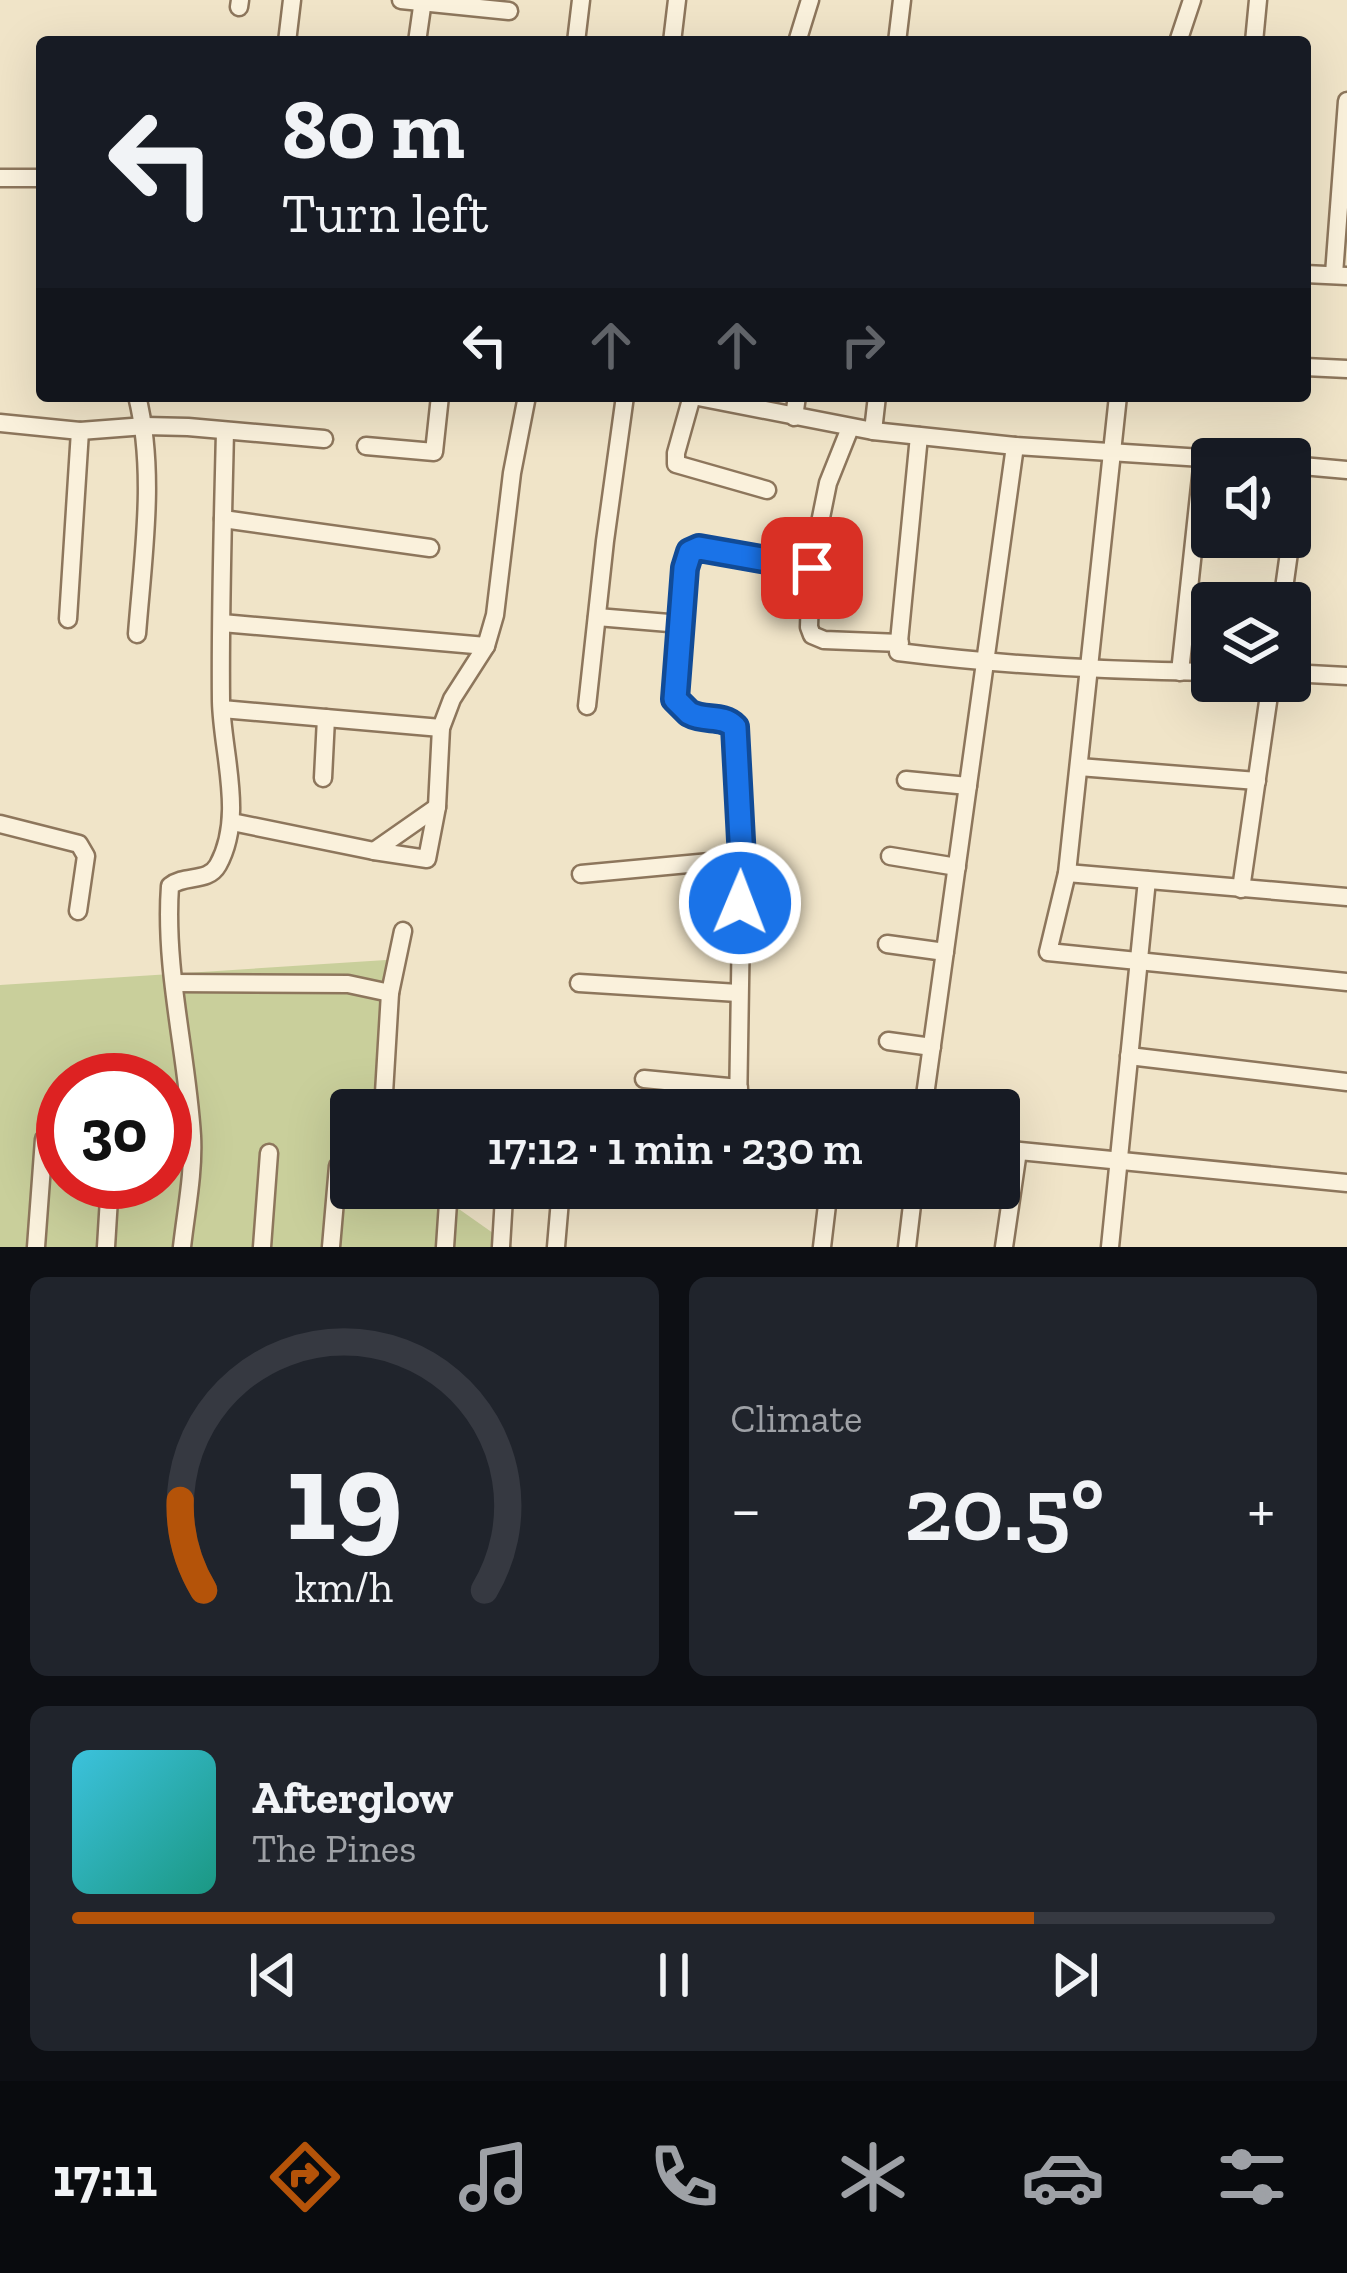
<!DOCTYPE html>
<html lang="en">
<head>
<meta charset="utf-8">
<style>
  :root { --surface:#171b24; --page:#20242c; --text:#f1f3f6; --muted:#9ea1a6; --line:#363941; --accent:#b45309 }
  body { margin:0; font-family:"Zilla Slab",serif; background:var(--page); color:var(--text); height:100vh; display:flex; flex-direction:column; font-size:45px; white-space:nowrap }
  * { box-sizing:border-box; margin:0 }
  p { font-size:39px; color:var(--muted) }
  .icon { flex:none; width:66px; height:66px; fill:none; stroke:currentColor; stroke-width:2; stroke-linecap:round; stroke-linejoin:round }
  .map { position:relative; height:1247px; overflow:hidden }
  .details { display:flex; flex-direction:column; gap:30px; padding:30px; background:#0d0f14; flex:1 }
  .details>* { flex:none }
  .guide { position:absolute; left:36px; top:36px; width:1275px; height:366px; border-radius:12px; box-shadow:0 12px 48px #0002; background:#171b24; color:var(--text); overflow:hidden }
  .tools { position:absolute; left:1191px; top:438px; display:grid; gap:24px }
  .tools a { display:grid; place-items:center; width:120px; height:120px; border-radius:12px; background:var(--surface); box-shadow:0 12px 48px #0002; font-size:60px }
  .speed { position:absolute; left:36px; top:1053px; display:flex; gap:24px; font-size:60px; font-weight:700; text-align:center }
  .speed>* { display:grid; place-content:center; width:156px; height:156px; border-radius:50%; background:var(--surface); box-shadow:0 12px 48px #0002; line-height:1 }
  .speed .limit { border:18px solid #d22; background:#fff; color:#111 }
  .pin { position:absolute; display:grid; place-items:center; width:102px; height:102px; color:#fff; margin:-51px; border-radius:24px; box-shadow:0 6px 18px #0006 }
  .me { position:absolute; width:132px; margin:-66px; rotate:1deg; stroke-linejoin:round; filter:drop-shadow(0 0 9px #0008) }
  .turn { display:flex; align-items:center; gap:42px; height:252px; padding:0 48px; font-size:54px }
  .turn .icon { width:156px; height:156px; stroke-width:2.5 }
  .turn b { display:block; font-size:84px; line-height:102px }
  .lanes { display:flex; align-items:center; height:114px; padding:0 48px; background:#0003; justify-content:center; gap:60px; direction:ltr }
  .lanes .off { opacity:.35 }
  .big { font-size:90px; font-weight:600; line-height:1.1 }
  .details .card { flex:1; display:flex; flex-direction:column; justify-content:center; gap:18px; min-width:0; padding:0 42px; border-radius:18px; background:var(--page) }
  .details .dial { align-items:center; gap:0 }
  .dial svg { height:312px; overflow:visible; fill:none; stroke:var(--line); stroke-width:7; stroke-linecap:round; text-anchor:middle }
  .dial text { fill:var(--text); stroke:none }
  .song { display:flex; align-items:center; gap:36px }
  .cover { width:144px; height:144px; border-radius:18px; background:linear-gradient(135deg,hsl(190 70% 55%),hsl(170 70% 35%)) }
  .played { height:12px; border-radius:6px; background:linear-gradient(90deg,var(--accent) 80%,var(--line) 80%) }
  .keys { display:flex; justify-content:space-around; direction:ltr }
  .heat { display:flex; justify-content:space-between; align-items:center; font-size:66px; direction:ltr }
  .details .tiles { flex:1; display:grid; gap:30px; grid-template-columns:1fr 1fr }
  .card:last-child { grid-column:span 2 }
  .trip { position:absolute; left:330px; top:1089px; width:690px; height:120px; border-radius:12px; background:var(--surface); box-shadow:0 12px 48px #0002; font-weight:600; line-height:120px; text-align:center }
  .tabs { display:flex; height:192px; justify-content:space-around; align-items:center; background:#090b0e; color:var(--muted) }
  .tabs .icon { width:84px; height:84px }
  .tabs .current { color:var(--accent) }
  .tabs b { font-size:54px; color:var(--text) }
  .map>svg:first-child { display:block }
  .green { fill:#c9cf9b; fill-rule:evenodd }
  .lines { fill:none; stroke-linecap:round; stroke-linejoin:round }
  .street-casing { stroke:#8d765c; stroke-width:21 }
  .street { stroke:#faf1dc; stroke-width:16 }
  .route-casing { stroke:#114b97; stroke-width:30 }
  .route { stroke:#1a73e8; stroke-width:21 }
</style>
</head>
<body>
<div class="map">
<svg width="1347" height="1247" viewBox="0 0 1347 1247">
  <rect width="100%" height="100%" fill="#f0e4c8"/>
  <!-- green -->
  <path class="green" d="M386,960L394,1110H351V1188H429L513,1247H0V985ZM63,1080H165V1182H63Z"/>
  <g class="lines">
    <defs>
      <g id="street">
        <path d="M401,0L509,11"/>
        <path d="M239,7L240,0"/>
        <path d="M287,42L292,0"/>
        <path d="M417,42L423,0"/>
        <path d="M576,42L581,0"/>
        <path d="M672,42L677,0"/>
        <path d="M797,42L810,0"/>
        <path d="M897,42L902,0"/>
        <path d="M1178,42L1192,0"/>
        <path d="M1254,42L1258,0"/>
        <path d="M0,178H42"/>
        <path d="M1305,274L1347,276"/>
        <path d="M1334,274L1347,101"/>
        <path d="M1305,367L1347,369"/>
        <path d="M692,396L676,453V464L767,490"/>
        <path d="M693,396L873,431L1015,446L1218,459"/>
        <path d="M1118,396L1067,873L1048,952L1347,982"/>
        <path d="M794,417L797,396"/>
        <path d="M0,423L80,431L145,426L188,427L324,439"/>
        <path d="M850,428L828,483L811,567L809,627L812,635L824,640L900,643"/>
        <path d="M873,431L877,396"/>
        <path d="M919,436L898,652C1002,665 1107,671 1212,672"/>
        <path d="M366,446L434,452L440,396"/>
        <path d="M1291,465L1347,470"/>
        <path d="M223,519L430,548"/>
        <path d="M1282,603L1301,466"/>
        <path d="M597,617L681,624"/>
        <path d="M68,619L80,431"/>
        <path d="M222,623L486,646"/>
        <path d="M137,634C143,556 156,472 137,396"/>
        <path d="M1180,672L1203,458"/>
        <path d="M1290,673L1347,676"/>
        <path d="M587,706L605,541L625,396"/>
        <path d="M222,709L441,728"/>
        <path d="M1079,767L1257,781"/>
        <path d="M323,778L326,718"/>
        <path d="M906,780L968,786"/>
        <path d="M232,822L374,851L427,859L437,807L441,728L452,699L486,646L495,615L512,473L527,396"/>
        <path d="M0,824L79,844L86,856L78,911"/>
        <path d="M374,851L437,807"/>
        <path d="M890,856L957,867"/>
        <path d="M1067,873L1347,897"/>
        <path d="M581,874L742,859"/>
        <path d="M1241,889L1271,681"/>
        <path d="M887,944L945,952"/>
        <path d="M174,983L348,984L390,993"/>
        <path d="M579,983L738,993"/>
        <path d="M888,1041L932,1047"/>
        <path d="M1129,1056L1347,1082"/>
        <path d="M644,1079L739,1088"/>
        <path d="M383,1110L390,993L403,931"/>
        <path d="M738,1110L742,859L738,737L731,722L688,712L675,699L685,568L690,552L699,548L811,567"/>
        <path d="M923,1110L1015,446"/>
        <path d="M999,1149L1347,1183"/>
        <path d="M36,1247L44,1139"/>
        <path d="M106,1247L110,1182"/>
        <path d="M182,1247C186,1211 194,1172 192,1136C187,1053 164,970 170,886C185,874 208,883 218,865C245,816 222,753 221,701C220,611 223,521 225,431"/>
        <path d="M262,1247L269,1153"/>
        <path d="M331,1247L338,1166L342,1162H351"/>
        <path d="M445,1247L449,1188"/>
        <path d="M501,1247L504,1197"/>
        <path d="M556,1247L560,1200"/>
        <path d="M822,1247L829,1188"/>
        <path d="M907,1247L914,1188"/>
        <path d="M1004,1247L1018,1151"/>
        <path d="M1110,1247L1147,880"/>
      </g>
    </defs>
    <!-- street casing -->
    <use href="#street" class="street-casing"/>
    <!-- street -->
    <use href="#street" class="street"/>
  </g>
  <g class="lines">
    <defs>
      <path id="route" d="M740,903L742,859L735,727C722,714 705,722 689,713C687,711 677,701 675,699L685,568L690,552L699,548L812,568"/>
    </defs>
    <!-- route casing -->
    <use href="#route" class="route-casing"/>
    <!-- route -->
    <use href="#route" class="route"/>
  </g>
</svg>
<div class="tools">
<a><svg class="icon" aria-label="sound" viewBox="0 0 24 24"><path d="M4 9h4l5-4v14l-5-4H4zM17 9q2 3 0 6"/></svg></a>
<a><svg class="icon" aria-label="layers" viewBox="0 0 24 24"><path d="M12 4l9 5-9 5-9-5zM3 14l9 5 9-5"/></svg></a>
</div>
<div class="speed"><div class="limit">30</div></div>
<div class="pin" style="left:812px;top:568px;background:#d93025"><svg class="icon" aria-label="arrive" viewBox="0 0 24 24"><path d="M6 21V4h12l-3 4 3 4H6"/></svg></div>
<svg class="me" style="left:740px;top:903px" viewBox="-20 -20 40 40"><circle r="17" fill="#1a73e8" stroke="#fff" stroke-width="3"/><path d="M0-11L8 9 0 5-8 9z" fill="#fff"/></svg>
<div class="trip">17:12 · 1 min · 230 m</div>
<div class="guide">
<div class="turn"><svg class="icon" aria-label="left" viewBox="0 0 24 24"><path d="M17 20v-9H6M10 6l-5 5 5 5"/></svg><div><b>80 m</b>Turn left</div></div>
<div class="lanes"><svg class="icon" aria-label="left" viewBox="0 0 24 24"><path d="M17 20v-9H6M10 6l-5 5 5 5"/></svg><svg class="icon off" aria-label="ahead" viewBox="0 0 24 24"><path d="M12 20V5M6 11l6-6 6 6"/></svg><svg class="icon off" aria-label="ahead" viewBox="0 0 24 24"><path d="M12 20V5M6 11l6-6 6 6"/></svg><svg class="icon off" aria-label="right" viewBox="0 0 24 24"><path d="M7 20v-9h11M14 6l5 5-5 5"/></svg></div>
</div>
</div>
<section class="details">
<div class="tiles">
<div class="card dial"><svg viewBox="0 0 100 80">
<path d="M14 69A42 42 0 1 1 86 69"/>
<path d="M14 69A42 42 0 0 1 8 46" stroke="#b45309"/>
<text x="50" y="56" font-size="32" font-weight="700">19</text>
<text x="50" y="72" font-size="11">km/h</text>
</svg></div>
<div class="card"><p>Climate</p>
<div class="heat"><a>−</a><b class="big">20.5°</b><a>+</a></div>
</div>
<div class="card">
<div class="song"><i class="cover"></i><div><b>Afterglow</b><p>The Pines</p></div></div>
<div class="played"></div>
<div class="keys"><svg class="icon" aria-label="previous" viewBox="0 0 24 24"><path d="M18 5L8 12l10 7zM5 5v14"/></svg><svg class="icon" aria-label="pause" viewBox="0 0 24 24"><path d="M8 5v14M16 5v14"/></svg><svg class="icon" aria-label="next" viewBox="0 0 24 24"><path d="M6 5l10 7-10 7zM19 5v14"/></svg></div>
</div>
</div>
</section>
<nav class="tabs">
<b>17:11</b>
<svg class="icon current" aria-label="directions" viewBox="0 0 24 24"><path d="M12 3l9 9-9 9-9-9zM9 14v-3h6M13 9l2 2-2 2"/></svg>
<svg class="icon" aria-label="music" viewBox="0 0 24 24"><path d="M9 18V5l10-2v13"/><circle cx="6" cy="18" r="3"/><circle cx="16" cy="16" r="3"/></svg>
<svg class="icon" aria-label="phone" viewBox="0 0 24 24"><path d="M5 4h4l2 5-3 2q2 4 5 5l2-3 5 2v4C11 20 4 13 5 4z"/></svg>
<svg class="icon" aria-label="climate" viewBox="0 0 24 24"><path d="M12 3v18M4 7l16 10M4 17L20 7"/></svg>
<svg class="icon" aria-label="car" viewBox="0 0 24 24"><path d="M5 17H2v-5l4-1 3-4h7l3 4 3 1v5h-3M9 17h6M6 11h13"/><circle cx="7" cy="17" r="2"/><circle cx="17" cy="17" r="2"/></svg>
<svg class="icon" aria-label="filters" viewBox="0 0 24 24"><path d="M4 7h16M4 17h16"/><circle cx="9" cy="7" r="2"/><circle cx="15" cy="17" r="2"/></svg>
</nav>
</body>
</html>
